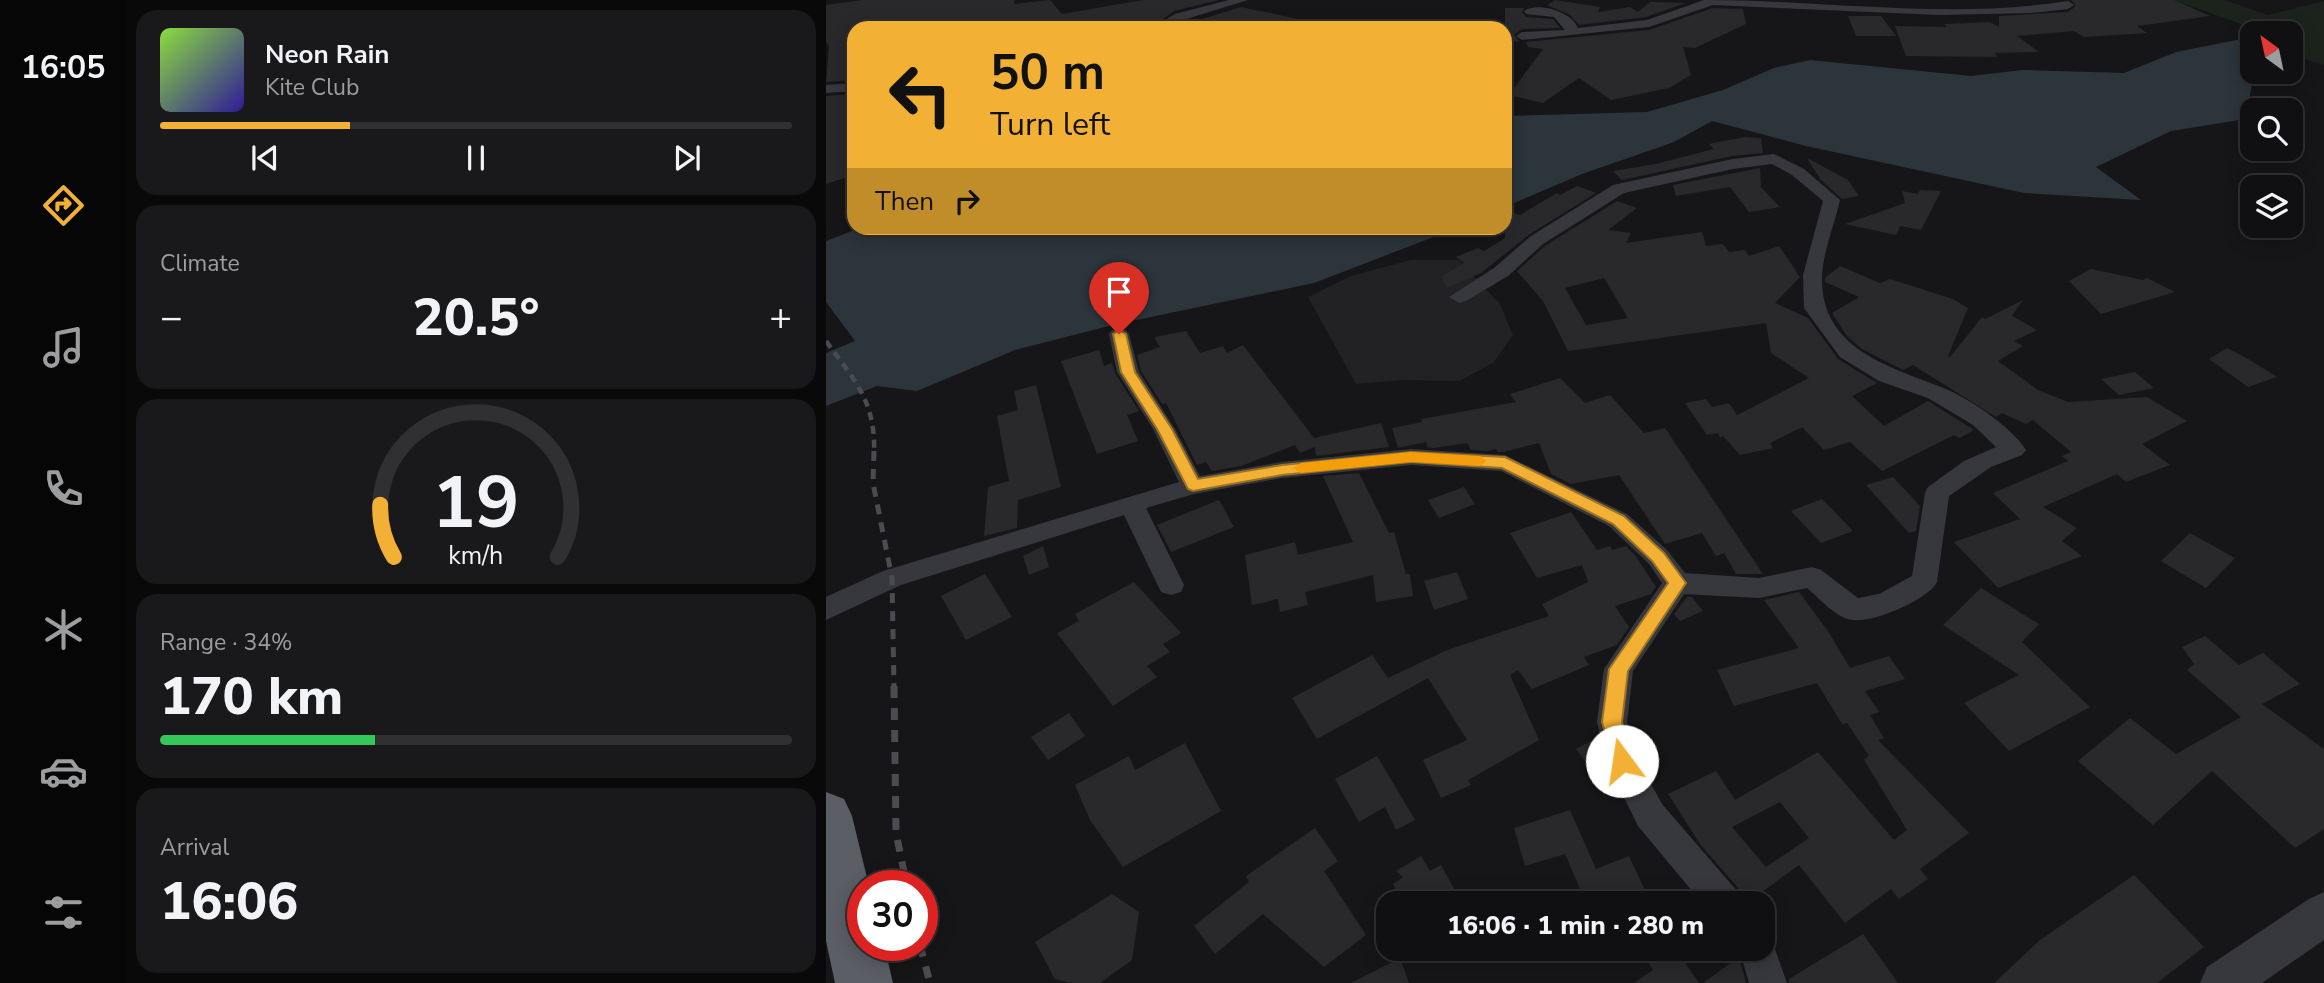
<!DOCTYPE html>
<html lang="en">
<head>
<meta charset="utf-8">
<style>
  :root { --surface:#101012; --page:#19191b; --text:#f1f3f6; --muted:#9c9d9f; --line:#303032; --accent:#f2b134 }
  body { margin:0; font-family:"Nunito Sans",sans-serif; background:var(--page); color:var(--text); height:100vh; display:flex; flex-direction:column; font-size:26px; white-space:nowrap }
  * { box-sizing:border-box; margin:0 }
  p { font-size:23px; color:var(--muted) }
  .icon { flex:none; width:38px; height:38px; fill:none; stroke:currentColor; stroke-width:2; stroke-linecap:round; stroke-linejoin:round }
  .map { position:relative; flex:1; overflow:hidden }
  .panel { display:flex; flex-direction:column; gap:10px; padding:10px; background:#09090a; width:700px }
  .panel>* { flex:none }
  .guide { position:absolute; left:21px; top:21px; width:665px; height:214px; border-radius:21px; box-shadow:0 4px 18px #0003,0 0 0 2px var(--line); background:#f2b134; color:#111; overflow:hidden }
  .needle { width:46px; rotate:327deg }
  .controls { position:absolute; left:1414px; top:21px; display:grid; gap:14px }
  .controls a { display:grid; place-items:center; width:63px; height:63px; border-radius:14px; background:var(--surface); box-shadow:0 4px 18px #0003,0 0 0 2px var(--line); font-size:35px }
  .speed { position:absolute; left:21px; top:870px; display:flex; gap:14px; font-size:35px; font-weight:700; text-align:center }
  .speed>* { display:grid; place-content:center; width:91px; height:91px; border-radius:50%; background:var(--surface); box-shadow:0 4px 18px #0003,0 0 0 2px var(--line); line-height:1 }
  .speed .limit { border:10px solid #d22; background:#fff; color:#111 }
  .pin { position:absolute; display:grid; place-items:center; width:60px; height:60px; color:#fff; margin:-72px -30px; border-radius:50% 50% 50% 0; rotate:-45deg; box-shadow:0 0 7px #0007 }
  .pin .icon { rotate:45deg }
  .me { position:absolute; width:77px; margin:-38px; rotate:346deg; stroke-linejoin:round; filter:drop-shadow(0 0 5px #0008) }
  .turn { display:flex; align-items:center; gap:24px; height:147px; padding:0 28px; font-size:32px }
  .turn .icon { width:91px; height:91px; stroke-width:2.5 }
  .turn b { display:block; font-size:49px; line-height:60px }
  .then { display:flex; align-items:center; height:66px; padding:0 28px; background:#0003; gap:14px; font-size:26px }
  .big { font-size:52px; font-weight:800; line-height:1.1 }
  .panel .card { flex:1; display:flex; flex-direction:column; justify-content:center; gap:10px; min-width:0; padding:0 24px; border-radius:21px; background:var(--page) }
  .panel .dial { align-items:center; gap:0 }
  .dial svg { height:182px; overflow:visible; fill:none; stroke:var(--line); stroke-width:7; stroke-linecap:round; text-anchor:middle }
  .dial text { fill:var(--text); stroke:none }
  .song { display:flex; align-items:center; gap:21px }
  .cover { width:84px; height:84px; border-radius:10px; background:linear-gradient(135deg,hsl(90 70% 55%),hsl(250 70% 35%)) }
  .played { height:7px; border-radius:4px; background:linear-gradient(90deg,var(--accent) 30%,var(--line) 30%) }
  .keys { display:flex; justify-content:space-around; direction:ltr }
  .heat { display:flex; justify-content:space-between; align-items:center; font-size:38px; direction:ltr }
  .charge { height:10px; border-radius:5px; background:linear-gradient(90deg,#34c759 34%,var(--line) 0) }
  .trip { position:absolute; left:550px; top:891px; width:399px; height:70px; border-radius:21px; background:var(--surface); box-shadow:0 4px 18px #0003,0 0 0 2px var(--line); font-weight:800; line-height:70px; text-align:center }
  main { display:flex; flex:1; min-height:0 }
  .menu { display:flex; flex-direction:column; width:126px; justify-content:space-around; align-items:center; background:#060607; color:var(--muted) }
  .menu .icon { width:49px; height:49px }
  .menu .active { color:var(--accent) }
  .menu b { font-size:32px; color:var(--text) }
  .map>svg:first-child { display:block }
  .built { fill:#222225 }
  .green { fill:#1c231d }
  .water { fill:#2c353c }
  .building { fill:#29292c; fill-rule:evenodd }
  .lines { fill:none; stroke-linecap:round; stroke-linejoin:round }
  .minor { fill:#37383d; fill-rule:evenodd }
  .tertiary { fill:#37383d; fill-rule:evenodd }
  .trunk { fill:#5b5e65; fill-rule:evenodd }
  .rail-far2 { stroke:#4a4c52; stroke-width:4.5; stroke-dasharray:8 6; stroke-linecap:butt }
  .rail-far1 { stroke:#4a4c52; stroke-width:5; stroke-dasharray:10 8; stroke-linecap:butt }
  .rail { stroke:#4a4c52; stroke-width:7; stroke-dasharray:12 10; stroke-linecap:butt }
  .route { fill:#f2b134; stroke:#9d7322; stroke-width:2 }
  .slow { fill:#f59e0b }
</style>
</head>
<body>
<main>
<nav class="menu">
<b>16:05</b>
<svg class="icon active" aria-label="directions" viewBox="0 0 24 24"><path d="M12 3l9 9-9 9-9-9zM9 14v-3h6M13 9l2 2-2 2"/></svg>
<svg class="icon" aria-label="music" viewBox="0 0 24 24"><path d="M9 18V5l10-2v13"/><circle cx="6" cy="18" r="3"/><circle cx="16" cy="16" r="3"/></svg>
<svg class="icon" aria-label="phone" viewBox="0 0 24 24"><path d="M5 4h4l2 5-3 2q2 4 5 5l2-3 5 2v4C11 20 4 13 5 4z"/></svg>
<svg class="icon" aria-label="climate" viewBox="0 0 24 24"><path d="M12 3v18M4 7l16 10M4 17L20 7"/></svg>
<svg class="icon" aria-label="car" viewBox="0 0 24 24"><path d="M5 17H2v-5l4-1 3-4h7l3 4 3 1v5h-3M9 17h6M6 11h13"/><circle cx="7" cy="17" r="2"/><circle cx="17" cy="17" r="2"/></svg>
<svg class="icon" aria-label="filters" viewBox="0 0 24 24"><path d="M4 7h16M4 17h16"/><circle cx="9" cy="7" r="2"/><circle cx="15" cy="17" r="2"/></svg>
</nav>
<section class="panel">
<div class="card">
<div class="song"><i class="cover"></i><div><b>Neon Rain</b><p>Kite Club</p></div></div>
<div class="played"></div>
<div class="keys"><svg class="icon" aria-label="previous" viewBox="0 0 24 24"><path d="M18 5L8 12l10 7zM5 5v14"/></svg><svg class="icon" aria-label="pause" viewBox="0 0 24 24"><path d="M8 5v14M16 5v14"/></svg><svg class="icon" aria-label="next" viewBox="0 0 24 24"><path d="M6 5l10 7-10 7zM19 5v14"/></svg></div>
</div>
<div class="card"><p>Climate</p>
<div class="heat"><a>−</a><b class="big">20.5°</b><a>+</a></div>
</div>
<div class="card dial"><svg viewBox="0 0 100 80">
<path d="M14 69A42 42 0 1 1 86 69"/>
<path d="M14 69A42 42 0 0 1 8 46" stroke="#f2b134"/>
<text x="50" y="56" font-size="32" font-weight="700">19</text>
<text x="50" y="72" font-size="11">km/h</text>
</svg></div>
<div class="card"><p>Range · 34%</p><b class="big">170 km</b><div class="charge"></div></div>
<div class="card"><p>Arrival</p><b class="big">16:06</b></div>
</section>
<div class="map">
<svg width="1498" height="983" viewBox="0 0 1498 983">
  <rect width="100%" height="100%" fill="#161618"/>
  <!-- built -->
  <path class="built" d="M585,260H632L674,304L687,335L667,363L633,381L577,380L530,384L482,297L525,276Z"/>
  <!-- green -->
  <path class="green" d="M1348,0H1398L1442,15L1498,1V65L1465,55V33H1440Z"/>
  <!-- water -->
  <g class="water">
    <path d="M1426,37V72H1428L1420,119L1345,131L1270,167L1315,200L1198,193L980,146L886,121L848,142L756,174L679,207V116L821,112L897,90L948,68L984,60L1145,76L1196,70L1298,73L1350,52Z"/>
    <path d="M34,228H631L488,283L291,324L189,350L91,391L51,386L0,406V353L29,341L0,302V241Z"/>
  </g>
  <!-- building -->
  <g class="building">
    <path d="M36,0H188V4L224,0L236,14L317,0H393L348,11L324,28H28V80L0,82L3,47L0,41V5Z"/>
    <path d="M729,0L774,7L772,12L804,7L812,12L824,2H829L860,3L820,17L753,25L744,15L721,5Z"/>
    <path d="M1245,0H1348L1384,16L1311,26L1321,33L1258,37L1248,31L1191,36L1213,52L1168,53L1172,57L1080,56L1069,26L1121,27L1118,24L1164,22L1173,27V16L1242,12L1250,6Z"/>
    <path d="M415,7L472,19L471,28H347Z"/>
    <path d="M679,8H698L696,12L700,17L727,19L734,28L696,29L688,35L694,42L679,40Z"/>
    <path d="M887,8L917,9L920,24L869,48L857,47L865,75L843,88L785,100L753,78L717,103L683,95L717,49L702,47L700,42L823,30Z"/>
    <path d="M1022,16H1055L1070,36H1030Z"/>
    <path d="M28,94V175L0,184V96Z"/>
    <path d="M919,137L935,138L937,153L906,156L796,180L787,171L830,164L888,149L883,144Z"/>
    <path d="M981,158L1022,180L1033,196L1016,199L994,179Z"/>
    <path d="M934,168L935,187L954,207L923,212L904,187L850,196L847,185Z"/>
    <path d="M751,186L770,193L704,234L655,273L621,288L615,277L638,263L630,257L652,248L658,251L679,238V209L694,215L731,193L734,195Z"/>
    <path d="M1094,190L1115,191L1095,230L1074,226L1070,235L1019,224L1079,203L1076,191L1092,194Z"/>
    <path d="M791,201L811,208L782,230L805,233L800,243L876,232L880,246L897,244L903,252L919,250L923,256L953,246L974,277L949,303L982,318L1012,359L1051,383L1026,396L1058,426L1102,401L1148,430L1134,438L1128,435L1056,471L1024,442L998,450L976,427L944,443L947,448L914,455L897,436L894,438L892,433L881,435L859,403L880,399L886,407L903,403L911,415L983,378L945,353L940,323L742,351L717,301L691,271L719,246ZM778,278L802,318L760,325L739,288Z"/>
    <path d="M1014,266L1054,283L1064,279L1127,299L1142,308L1122,356L1124,357L1156,317L1159,319L1197,300L1186,316L1211,330L1188,341L1197,346L1172,361L1212,390L1242,402L1321,397L1361,421L1316,444L1344,465L1300,482L1291,474L1217,507L1251,528L1236,541L1256,556L1172,588L1128,542L1194,519L1167,493L1242,461L1236,456L1245,452L1207,420L1200,424L1176,413L1170,417L1087,365L1077,370L1036,349L1021,336L1006,313L1033,297L999,282V278Z"/>
    <path d="M1265,269L1317,280L1321,278L1349,292L1275,314L1243,281Z"/>
    <path d="M360,331L374,353L397,346L401,353L417,345L488,438L555,423L563,447L490,456L489,447L474,453L469,445L415,466L386,471L380,462L371,465L340,403L336,404L315,371L311,355L334,347L328,337Z"/>
    <path d="M1401,348L1424,360L1451,377L1422,387L1383,359Z"/>
    <path d="M273,350L278,366L286,363L289,373L313,411L301,415L312,441L271,454L235,361Z"/>
    <path d="M1309,372L1328,388L1293,395L1275,379Z"/>
    <path d="M734,378L759,403L784,395L818,433L839,428L937,574H910L898,553L890,556L876,533L839,544L793,475L745,484L725,474L713,443L678,452H672L670,449L662,451L645,450L641,443L608,448L601,447L600,442L572,448L566,428L596,422L595,419L690,402L684,394Z"/>
    <path d="M210,385L235,487L192,500L191,528L158,536L162,487L183,481L171,416L192,410L188,391Z"/>
    <path d="M533,473L563,533L568,532L580,574H584L587,596L550,602L547,575L479,592L482,605L454,612L452,599L426,605L419,555L469,542L472,555L527,542L497,476Z"/>
    <path d="M1067,477L1094,506L1090,531L1083,533L1040,485Z"/>
    <path d="M638,487L649,504L613,518L602,500Z"/>
    <path d="M996,499L1027,531L995,543L965,511Z"/>
    <path d="M393,500L408,527L345,552L331,525Z"/>
    <path d="M745,512L771,550L784,546L786,550L800,546L809,555L830,587L825,594L789,606L803,627L791,645L758,657L763,665L706,689L692,670L684,675L713,740L642,780L645,785L615,798L597,760L641,740L602,678L491,739L466,698L546,655L562,678L621,650L723,616L716,604L762,582L756,565L711,578L684,533Z"/>
    <path d="M1364,533L1409,558L1380,588L1335,561Z"/>
    <path d="M217,546L223,567L203,575L197,556Z"/>
    <path d="M631,572L642,599L608,610L598,581Z"/>
    <path d="M159,574L186,617L140,640L115,596Z"/>
    <path d="M308,582L355,633L337,644L344,652L321,666L331,677L287,706L231,633L253,621L249,614Z"/>
    <path d="M1155,588L1213,624L1196,642L1264,707L1183,751L1138,703L1193,675L1117,625Z"/>
    <path d="M973,592L1002,631L1024,668L1063,656L1079,679L1039,691L1053,712L1044,715L1058,738L1052,740L1143,833L1094,869L1102,879L1073,899L1065,889L1019,923L973,865L921,903L913,889L874,844L842,794L890,771L909,800L992,752L1068,840L1081,830L1038,760L1043,756L1021,723L1016,724L991,683L908,706L891,670L973,648L938,600ZM954,802L983,838L940,867L906,827Z"/>
    <path d="M861,597H866L877,611L854,621L848,614Z"/>
    <path d="M1379,636L1413,665L1437,653L1474,684L1436,704L1498,749V829L1469,848L1386,771L1327,825L1252,761L1304,718L1350,754L1415,717L1361,670L1368,664L1356,647Z"/>
    <path d="M243,713L259,736L222,760L205,737Z"/>
    <path d="M772,737L776,756L762,765L750,749Z"/>
    <path d="M359,743L395,811L297,867L264,820L249,785L303,756L309,770Z"/>
    <path d="M551,756L589,820L570,830L559,807L533,822L509,779Z"/>
    <path d="M744,810L770,869L803,856L825,903H760L739,854L699,866L688,828Z"/>
    <path d="M489,828L512,861L498,871L540,935L498,967L437,914L389,954L368,926L423,882L420,876Z"/>
    <path d="M595,856L604,871L615,865L636,903H577L567,884L577,877L570,871Z"/>
    <path d="M1308,875L1378,947L1331,983H1168L1214,940Z"/>
    <path d="M286,894L313,912L306,960L274,983H245L229,979L209,942Z"/>
    <path d="M1037,934L1072,983H963V979Z"/>
    <path d="M813,948H849L873,983H808L827,970Z"/>
    <path d="M913,957L920,983H877Z"/>
    <path d="M574,958L583,983H525Z"/>
  </g>
  <g class="lines">
    <!-- minor -->
    <g class="minor">
      <path d="M403,0H422L357,20L341,28H326L349,14Z"/>
      <path d="M878,0C997,0 1123,20 1242,1L1248,5L1242,9L1206,13L1113,15L887,5L823,27L696,40L690,36L696,32L739,30L728,17L700,14L698,11C712,1 746,12 752,28L821,20Z"/>
      <path d="M28,83V91L0,93V85Z"/>
      <path d="M948,154L978,169L1014,200C1009,223 996,255 996,278C995,348 1061,366 1115,387C1141,397 1185,426 1200,450L1196,455L1165,467L1123,496L1111,582C1102,600 1047,623 1027,620C1011,619 993,598 981,588L933,598L858,594L807,671L801,722L811,758L836,804L911,891L917,903H876L812,826L780,761L771,722L778,669L836,583L823,564L783,526L675,471L585,465L456,478L368,494L320,508L358,585L355,592L345,595L335,592L298,515L75,585L0,620V597L57,571L353,482L327,429L291,372L283,334L286,330H300L303,334L313,372L349,429L374,476L456,462L585,449L679,455L801,514L841,550L859,573L933,578L986,567L995,570L1032,598L1053,594L1086,576L1099,493L1102,487L1138,461L1170,447L1147,425L1102,398L1053,381L1014,357L981,312L978,308L977,275L997,201L966,175L946,164L907,169L798,193L717,244L682,276L640,301L633,303L623,297L668,268L705,236L787,185L907,159Z"/>
      <path d="M936,932L944,935L961,983H923L913,948H936Z"/>
    </g>
    <!-- tertiary -->
    <path class="tertiary" d="M1498,892V940L1436,983H1374L1381,967L1483,899Z"/>
    <!-- trunk -->
    <path class="trunk" d="M0,792L18,799L26,816L43,886H37V945H58L67,983H9L0,941Z"/>
    <!-- rail-far2 -->
    <path class="rail-far2" d="M0,341C28,380 50,401 48,453"/>
    <!-- rail-far1 -->
    <path class="rail-far1" d="M48,451L47,483L66,578L68,688"/>
    <!-- rail -->
    <g class="rail">
      <path d="M68,686L70,833L81,886"/>
      <path d="M94,945L104,983"/>
    </g>
  </g>
  <!-- route -->
  <path class="route" d="M293,330L300,334L309,372L346,429L372,479L456,465L585,452L679,457L798,516L838,553L860,583L802,671L796,722L806,761L803,768L796,770L789,768L776,722L783,669L842,583L826,561L787,524L676,468L585,462L456,475L367,491L362,489L331,429L295,372L287,334Z"/>
  <!-- slow -->
  <path class="slow" d="M585,452L654,456L661,461L654,466L585,462L475,473L467,468L475,463Z"/>
</svg>
<div class="controls">
<a><svg class="needle" viewBox="-14 -14 28 28"><path d="M0-13l5 13h-10z" fill="#e53935"/><path d="M0 13l5-13h-10z" fill="#9c9d9f"/></svg></a>
<a><svg class="icon" aria-label="search" viewBox="0 0 24 24"><circle cx="10" cy="10" r="6"/><path d="M15 15l6 6"/></svg></a>
<a><svg class="icon" aria-label="layers" viewBox="0 0 24 24"><path d="M12 4l9 5-9 5-9-5zM3 14l9 5 9-5"/></svg></a>
</div>
<div class="speed"><div class="limit">30</div></div>
<div class="pin" style="left:293px;top:334px;background:#d93025"><svg class="icon" aria-label="arrive" viewBox="0 0 24 24"><path d="M6 21V4h12l-3 4 3 4H6"/></svg></div>
<svg class="me" style="left:796px;top:761px" viewBox="-20 -20 40 40"><circle r="19" fill="#fff"/><path d="M0-13L10 11 0 6-10 11z" fill="#f2b134"/></svg>
<div class="trip">16:06 · 1 min · 280 m</div>
<div class="guide">
<div class="turn"><svg class="icon" aria-label="left" viewBox="0 0 24 24"><path d="M17 20v-9H6M10 6l-5 5 5 5"/></svg><div><b>50 m</b>Turn left</div></div>
<div class="then">Then<svg class="icon" aria-label="right" viewBox="0 0 24 24"><path d="M7 20v-9h11M14 6l5 5-5 5"/></svg></div>
</div>
</div>
</main>
</body>
</html>
